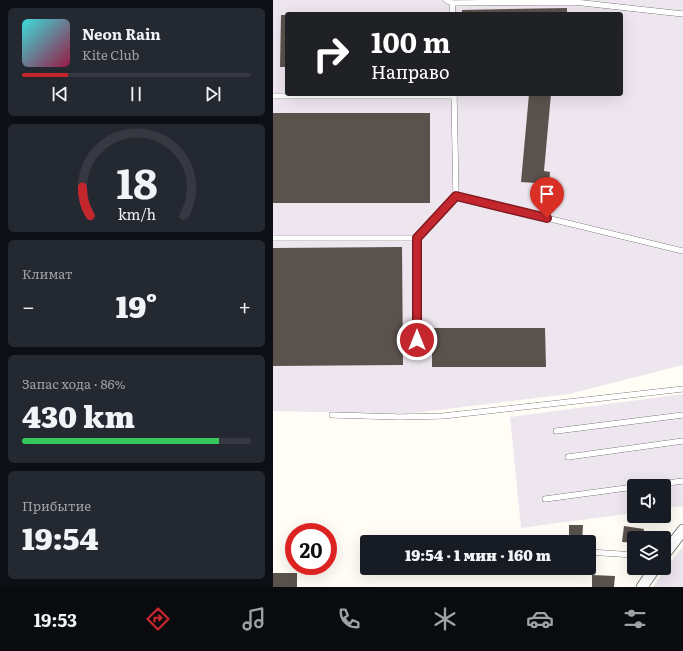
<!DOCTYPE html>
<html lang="ru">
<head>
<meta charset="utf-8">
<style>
  :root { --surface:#171b24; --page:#242831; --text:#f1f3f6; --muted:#9ea1a6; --line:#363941; --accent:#c4262e }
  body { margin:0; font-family:Literata,serif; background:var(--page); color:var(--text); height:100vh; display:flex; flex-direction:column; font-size:15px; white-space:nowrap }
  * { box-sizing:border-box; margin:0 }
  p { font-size:13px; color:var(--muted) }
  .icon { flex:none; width:22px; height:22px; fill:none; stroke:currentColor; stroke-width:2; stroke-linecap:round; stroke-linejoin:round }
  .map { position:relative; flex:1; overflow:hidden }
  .side { display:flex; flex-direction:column; gap:8px; padding:8px; background:#0d0f14; width:273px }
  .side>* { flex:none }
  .banner { position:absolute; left:12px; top:12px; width:338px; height:84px; border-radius:4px; box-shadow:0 4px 16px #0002; background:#202124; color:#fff; overflow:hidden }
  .buttons { position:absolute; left:354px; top:479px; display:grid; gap:8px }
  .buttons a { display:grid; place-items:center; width:44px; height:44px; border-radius:4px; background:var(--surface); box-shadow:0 4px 16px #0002; font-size:20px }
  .speed { position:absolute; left:12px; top:523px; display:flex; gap:8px; font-size:20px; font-weight:700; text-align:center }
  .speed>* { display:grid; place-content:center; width:52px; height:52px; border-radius:50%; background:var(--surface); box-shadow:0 4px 16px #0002; line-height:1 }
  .speed .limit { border:6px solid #d22; background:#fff; color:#111 }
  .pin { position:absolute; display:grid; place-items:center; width:34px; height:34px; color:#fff; margin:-41px -17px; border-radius:50% 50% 50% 0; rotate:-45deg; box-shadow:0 0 4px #0007 }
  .pin .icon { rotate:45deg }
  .me { position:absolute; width:44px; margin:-22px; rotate:0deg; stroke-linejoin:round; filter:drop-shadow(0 0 3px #0008) }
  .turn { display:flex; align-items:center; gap:14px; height:84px; padding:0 20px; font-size:18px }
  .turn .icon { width:52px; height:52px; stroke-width:2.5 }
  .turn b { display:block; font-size:28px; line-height:34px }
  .big { font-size:30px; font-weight:800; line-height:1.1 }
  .side .widget { flex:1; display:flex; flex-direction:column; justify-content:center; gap:6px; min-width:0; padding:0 14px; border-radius:6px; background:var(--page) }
  .side .dial { align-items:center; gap:0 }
  .dial svg { height:104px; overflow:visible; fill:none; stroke:var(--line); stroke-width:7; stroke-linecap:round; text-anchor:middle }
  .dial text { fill:var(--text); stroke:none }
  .song { display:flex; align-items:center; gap:12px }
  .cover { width:48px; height:48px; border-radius:6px; background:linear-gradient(135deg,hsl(180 70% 55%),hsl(340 70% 35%)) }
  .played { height:4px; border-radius:2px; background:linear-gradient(90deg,var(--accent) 20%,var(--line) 20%) }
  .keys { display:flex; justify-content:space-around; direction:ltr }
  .heat { display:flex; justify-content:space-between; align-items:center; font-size:22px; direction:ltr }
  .charge { height:6px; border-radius:3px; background:linear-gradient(90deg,#34c759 86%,var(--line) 0) }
  .trip { position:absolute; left:87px; top:535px; width:236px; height:40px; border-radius:4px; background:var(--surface); box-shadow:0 4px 16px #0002; font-weight:800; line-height:40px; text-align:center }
  .dock { display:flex; height:64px; justify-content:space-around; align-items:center; background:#090b0e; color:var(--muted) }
  .dock .icon { width:28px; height:28px }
  .dock .active { color:var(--accent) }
  .dock b { font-size:18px; color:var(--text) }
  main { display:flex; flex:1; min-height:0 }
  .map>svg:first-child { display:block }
  .industrial { fill:#eee6ef; fill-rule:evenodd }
  .building { fill:#5a524d }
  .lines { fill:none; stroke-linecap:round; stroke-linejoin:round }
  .lane-casing { stroke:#444; stroke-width:6 }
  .street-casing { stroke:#444; stroke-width:12 }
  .lane { stroke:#fff; stroke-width:5.5 }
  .street { stroke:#fff; stroke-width:11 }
  .route-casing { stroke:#7f191e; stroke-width:10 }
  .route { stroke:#c4262e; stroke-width:7 }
</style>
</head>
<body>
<main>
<section class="side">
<div class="widget">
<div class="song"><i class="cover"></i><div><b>Neon Rain</b><p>Kite Club</p></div></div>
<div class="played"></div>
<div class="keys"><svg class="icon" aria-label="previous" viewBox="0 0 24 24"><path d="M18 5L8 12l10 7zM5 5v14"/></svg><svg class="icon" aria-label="pause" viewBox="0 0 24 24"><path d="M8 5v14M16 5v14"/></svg><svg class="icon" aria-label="next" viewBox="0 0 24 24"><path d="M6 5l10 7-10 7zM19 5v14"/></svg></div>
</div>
<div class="widget dial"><svg viewBox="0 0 100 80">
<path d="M14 69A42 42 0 1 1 86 69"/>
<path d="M14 69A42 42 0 0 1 8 47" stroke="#c4262e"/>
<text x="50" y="56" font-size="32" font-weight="700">18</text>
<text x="50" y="72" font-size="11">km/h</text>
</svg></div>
<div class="widget"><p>Климат</p>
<div class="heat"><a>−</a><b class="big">19°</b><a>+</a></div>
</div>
<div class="widget"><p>Запас хода · 86%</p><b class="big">430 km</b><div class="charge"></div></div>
<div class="widget"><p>Прибытие</p><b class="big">19:54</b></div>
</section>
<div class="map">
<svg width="410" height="587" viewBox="0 0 410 587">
  <rect width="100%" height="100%" fill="#fffdf5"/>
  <!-- industrial -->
  <g class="industrial">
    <path d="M0,0H410V365L296,394L133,414L0,411ZM14,14H348V94H14Z"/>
    <path d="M410,394V506L391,508V486H361V513L248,528L237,417Z"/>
    <path d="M410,547V587H380L401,558Z"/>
  </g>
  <!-- building -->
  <g class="building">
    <path d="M294,8V14H189V10Z"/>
    <path d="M8,15H14V67H7Z"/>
    <path d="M256,94H278L271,171L277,172L276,184L248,182Z"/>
    <rect x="0" y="113" width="157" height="90"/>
    <path d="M129,247L130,365L0,366V248Z"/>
    <path d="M159,328H272L273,367H159Z"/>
    <path d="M382,516H392V518L383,519Z"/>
    <path d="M296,525H310L309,542L296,541Z"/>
    <path d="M351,526L371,529L370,537H364V538H361V543L349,542Z"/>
    <rect x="0" y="573" width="24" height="14"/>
    <path d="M319,575L342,576L341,587H319Z"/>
  </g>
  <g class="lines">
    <defs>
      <g id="lane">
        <path d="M173,0L179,3L180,14"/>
        <path d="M179,3L301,2L410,14"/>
        <path d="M181,94L183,196L410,251"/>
        <path d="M0,96H181"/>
        <path d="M0,238H144"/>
        <path d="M144,340V238L183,196"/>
        <path d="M59,415L127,417L170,416L410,389"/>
        <path d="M283,431L410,415"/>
        <path d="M295,457L410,441"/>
        <path d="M372,486L410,481"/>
        <path d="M272,499L361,487"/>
        <path d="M316,552L361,555"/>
      </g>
      <g id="street">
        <path d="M391,555L410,530"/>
        <path d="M369,587L382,568"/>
      </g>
    </defs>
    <!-- lane casing -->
    <use href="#lane" class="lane-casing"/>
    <!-- street casing -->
    <use href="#street" class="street-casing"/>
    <!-- lane -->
    <use href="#lane" class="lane"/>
    <!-- street -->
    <use href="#street" class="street"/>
  </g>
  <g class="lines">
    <defs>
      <path id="route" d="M144,340V238L183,196L274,218"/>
    </defs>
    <!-- route casing -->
    <use href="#route" class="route-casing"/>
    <!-- route -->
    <use href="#route" class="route"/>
  </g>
</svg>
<div class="buttons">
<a><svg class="icon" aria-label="sound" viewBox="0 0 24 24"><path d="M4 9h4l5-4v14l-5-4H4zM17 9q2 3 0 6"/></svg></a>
<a><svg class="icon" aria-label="layers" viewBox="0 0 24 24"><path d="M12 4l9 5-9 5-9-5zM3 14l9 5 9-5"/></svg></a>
</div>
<div class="speed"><div class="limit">20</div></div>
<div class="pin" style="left:274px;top:218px;background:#d93025"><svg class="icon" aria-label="arrive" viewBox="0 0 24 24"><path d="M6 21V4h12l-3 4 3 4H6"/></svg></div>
<svg class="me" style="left:144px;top:340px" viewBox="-20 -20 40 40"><circle r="17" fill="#c4262e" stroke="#fff" stroke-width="3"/><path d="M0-11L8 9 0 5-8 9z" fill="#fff"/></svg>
<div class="trip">19:54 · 1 мин · 160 m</div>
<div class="banner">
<div class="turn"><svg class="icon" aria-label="right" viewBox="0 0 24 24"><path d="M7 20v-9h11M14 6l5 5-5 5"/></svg><div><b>100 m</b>Направо</div></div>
</div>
</div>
</main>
<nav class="dock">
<b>19:53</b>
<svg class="icon active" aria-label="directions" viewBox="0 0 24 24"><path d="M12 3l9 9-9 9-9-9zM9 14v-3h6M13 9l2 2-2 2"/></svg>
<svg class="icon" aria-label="music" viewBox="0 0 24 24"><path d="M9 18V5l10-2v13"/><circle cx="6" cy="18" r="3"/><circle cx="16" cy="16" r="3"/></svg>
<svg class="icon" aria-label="phone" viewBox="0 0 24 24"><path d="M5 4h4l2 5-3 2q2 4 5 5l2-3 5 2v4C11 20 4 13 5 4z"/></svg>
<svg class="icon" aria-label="climate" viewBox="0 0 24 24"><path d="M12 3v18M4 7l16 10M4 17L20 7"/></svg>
<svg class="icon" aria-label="car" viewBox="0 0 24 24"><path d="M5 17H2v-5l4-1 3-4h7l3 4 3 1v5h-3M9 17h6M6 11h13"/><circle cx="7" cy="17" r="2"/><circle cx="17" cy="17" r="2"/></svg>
<svg class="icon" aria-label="filters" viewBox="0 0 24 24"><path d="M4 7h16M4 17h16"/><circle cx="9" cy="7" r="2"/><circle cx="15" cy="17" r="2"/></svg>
</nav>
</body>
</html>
